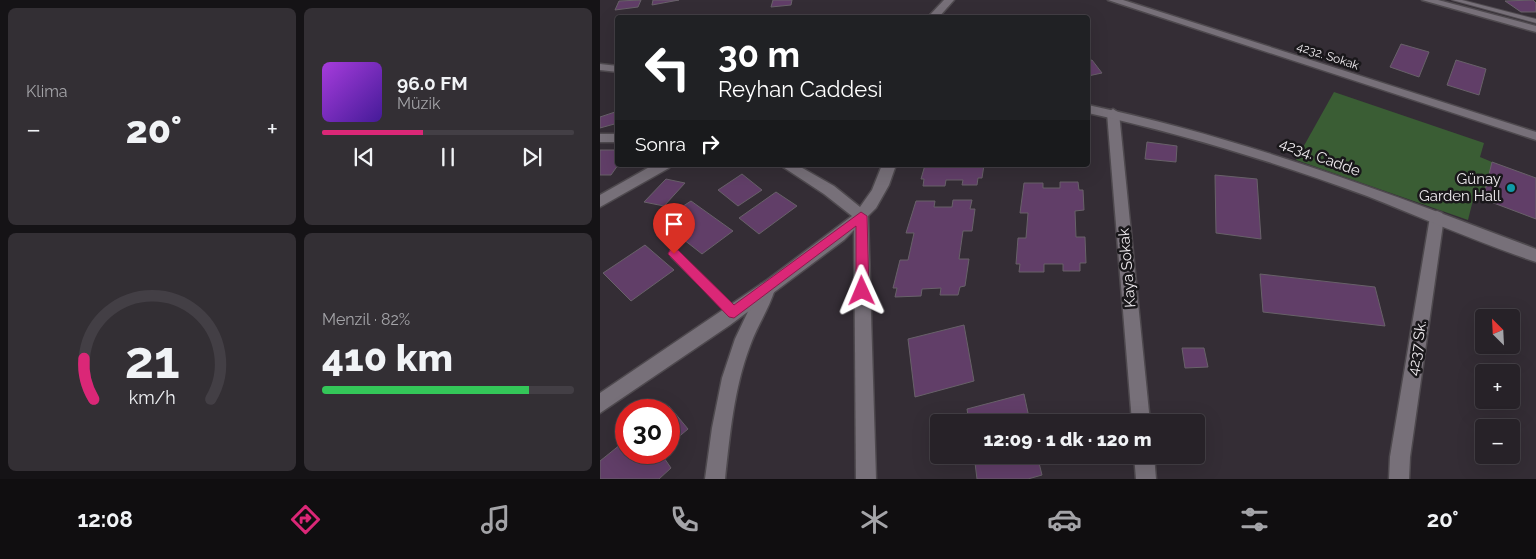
<!DOCTYPE html>
<html lang="tr">
<head>
<meta charset="utf-8">
<style>
  :root { --surface:#272228; --page:#332f34; --text:#f1f3f6; --muted:#a4a4a8; --line:#433f45; --accent:#db2777 }
  body { margin:0; font-family:Raleway,sans-serif; background:var(--page); color:var(--text); height:100vh; display:flex; flex-direction:column; font-size:19px; white-space:nowrap }
  * { box-sizing:border-box; margin:0 }
  p { font-size:16px; color:var(--muted) }
  .icon { flex:none; width:28px; height:28px; fill:none; stroke:currentColor; stroke-width:2; stroke-linecap:round; stroke-linejoin:round }
  .map { position:relative; flex:1; overflow:hidden }
  .panel { display:flex; flex-direction:column; gap:8px; padding:8px; background:#151316; width:600px }
  .panel>* { flex:none }
  .hud { position:absolute; left:15px; top:15px; width:475px; height:152px; border-radius:5px; box-shadow:0 5px 20px #0002,0 0 0 1px var(--line); background:#202124; color:#fff; overflow:hidden }
  .needle { width:32px; rotate:336deg }
  .controls { position:absolute; left:875px; top:309px; display:grid; gap:10px }
  .controls a { display:grid; place-items:center; width:45px; height:45px; border-radius:5px; background:var(--surface); box-shadow:0 5px 20px #0002,0 0 0 1px var(--line); font-size:25px }
  .speed { position:absolute; left:15px; top:399px; display:flex; gap:10px; font-size:25px; font-weight:700; text-align:center }
  .speed>* { display:grid; place-content:center; width:65px; height:65px; border-radius:50%; background:var(--surface); box-shadow:0 5px 20px #0002,0 0 0 1px var(--line); line-height:1 }
  .speed .limit { border:8px solid #d22; background:#fff; color:#111 }
  .pin { position:absolute; display:grid; place-items:center; width:42px; height:42px; color:#fff; margin:-51px -21px; border-radius:50% 50% 50% 0; rotate:-45deg; box-shadow:0 0 5px #0007 }
  .pin .icon { rotate:45deg }
  .me { position:absolute; width:55px; margin:-28px; rotate:359deg; stroke-linejoin:round; filter:drop-shadow(0 0 4px #0008) }
  .turn { display:flex; align-items:center; gap:18px; height:105px; padding:0 20px; font-size:22px }
  .turn .icon { width:65px; height:65px; stroke-width:2.5 }
  .turn b { display:block; font-size:35px; line-height:42px }
  .then { display:flex; align-items:center; height:48px; padding:0 20px; background:#0003; gap:10px; font-size:19px }
  .big { font-size:38px; font-weight:800; line-height:1.1 }
  .panel .widget { flex:1; display:flex; flex-direction:column; justify-content:center; gap:8px; min-width:0; padding:0 18px; border-radius:8px; background:var(--page) }
  .panel .dial { align-items:center; gap:0 }
  .dial svg { height:130px; overflow:visible; fill:none; stroke:var(--line); stroke-width:7; stroke-linecap:round; text-anchor:middle }
  .dial text { fill:var(--text); stroke:none }
  .song { display:flex; align-items:center; gap:15px }
  .cover { width:60px; height:60px; border-radius:8px; background:linear-gradient(135deg,hsl(280 70% 55%),hsl(260 70% 35%)) }
  .played { height:5px; border-radius:2px; background:linear-gradient(90deg,var(--accent) 40%,var(--line) 40%) }
  .keys { display:flex; justify-content:space-around; direction:ltr }
  .heat { display:flex; justify-content:space-between; align-items:center; font-size:28px; direction:ltr }
  .charge { height:8px; border-radius:4px; background:linear-gradient(90deg,#34c759 82%,var(--line) 0) }
  .panel .tiles { flex:1; display:grid; gap:8px; grid-template-columns:repeat(2,1fr) }
  .trip { position:absolute; left:330px; top:414px; width:275px; height:50px; border-radius:5px; background:var(--surface); box-shadow:0 5px 20px #0002,0 0 0 1px var(--line); font-weight:800; line-height:50px; text-align:center }
  .dock { display:flex; height:80px; justify-content:space-around; align-items:center; background:#100e10; color:var(--muted) }
  .dock .icon { width:35px; height:35px }
  .dock .current { color:var(--accent) }
  .dock b { font-size:22px; color:var(--text) }
  main { display:flex; flex:1; min-height:0 }
  .map>svg:first-child { display:block }
  .green { fill:#3a5d34 }
  .building { fill:#613e68; stroke:#686169 }
  .lines { fill:none; stroke-linecap:round; stroke-linejoin:round }
  .service-casing { stroke:#4e494e; stroke-width:2 }
  .minor-casing { stroke:#4e494e; stroke-width:3 }
  .tertiary-casing { stroke:#4e494e; stroke-width:3 }
  .service { fill:#777079; fill-rule:evenodd }
  .minor { fill:#777079; fill-rule:evenodd }
  .tertiary { fill:#777079; fill-rule:evenodd }
  .route { fill:#db2777; stroke:#8e194d }
  .culture-dot { fill:#0f9aa8; stroke:#19171a; stroke-width:2 }
  .labels { text-anchor:middle; dominant-baseline:central; stroke-width:5; stroke-linejoin:round; paint-order:stroke }
  .far-street-label { font-size:12px; fill:#eeeaee; stroke:#19171a }
  .street-label { font-size:15px; fill:#eeeaee; stroke:#19171a }
  .poi-label { font-size:15px; fill:#eeeaee; stroke:#19171a; text-anchor:end }
</style>
</head>
<body>
<main>
<section class="panel">
<div class="tiles">
<div class="widget"><p>Klima</p>
<div class="heat"><a>−</a><b class="big">20°</b><a>+</a></div>
</div>
<div class="widget">
<div class="song"><i class="cover"></i><div><b>96.0 FM</b><p>Müzik</p></div></div>
<div class="played"></div>
<div class="keys"><svg class="icon" aria-label="previous" viewBox="0 0 24 24"><path d="M18 5L8 12l10 7zM5 5v14"/></svg><svg class="icon" aria-label="pause" viewBox="0 0 24 24"><path d="M8 5v14M16 5v14"/></svg><svg class="icon" aria-label="next" viewBox="0 0 24 24"><path d="M6 5l10 7-10 7zM19 5v14"/></svg></div>
</div>
<div class="widget dial"><svg viewBox="0 0 100 80">
<path d="M14 69A42 42 0 1 1 86 69"/>
<path d="M14 69A42 42 0 0 1 8 44" stroke="#db2777"/>
<text x="50" y="56" font-size="32" font-weight="700">21</text>
<text x="50" y="72" font-size="11">km/h</text>
</svg></div>
<div class="widget"><p>Menzil · 82%</p><b class="big">410 km</b><div class="charge"></div></div>
</div>
</section>
<div class="map">
<svg width="936" height="479" viewBox="0 0 936 479">
  <rect width="100%" height="100%" fill="#342d35"/>
  <!-- green -->
  <path class="green" d="M734,92L884,143L880,157L892,162L883,199L874,196L868,220L696,160Z"/>
  <!-- building -->
  <g class="building">
    <path d="M41,0L38,7L15,10L19,1Z"/>
    <path d="M53,0H79L52,5Z"/>
    <path d="M173,0H192L191,5L171,7Z"/>
    <path d="M933,0L936,3V12H921L905,1Z"/>
    <path d="M801,44L829,52L819,77L790,67Z"/>
    <path d="M492,60L502,73L488,76V61Z"/>
    <path d="M856,60L886,69L879,95L847,85Z"/>
    <path d="M18,111V123L0,128V117Z"/>
    <path d="M547,142L577,146L576,162L545,159Z"/>
    <path d="M0,150H18V165L11,175H0Z"/>
    <path d="M892,162L936,178V219L883,199Z"/>
    <path d="M325,165H384L382,178H378L377,185H362L363,180H346L345,186H323L324,179H321Z"/>
    <path d="M142,174L162,190L138,206L118,190Z"/>
    <path d="M615,175L657,179L661,239L616,233Z"/>
    <path d="M66,179L85,183L64,206L44,202Z"/>
    <path d="M460,182H478L479,190H483L484,210L475,211L476,237H485L486,263H480V271H463V264H444V272H419L420,264H416L418,238H426L428,213H420L424,183H443V188H460Z"/>
    <path d="M176,192L197,206L159,234L139,218Z"/>
    <path d="M353,200H372L370,209H375L372,231H363L359,259H369L365,286L360,287L358,295H340L341,288L322,289L321,296L295,297L297,288H293L300,260H308L314,233H306L316,201H335L334,207H352Z"/>
    <path d="M91,201L133,231L102,254L60,221Z"/>
    <path d="M45,245L74,270L31,301L3,273Z"/>
    <path d="M660,274L775,287L785,326L663,312Z"/>
    <path d="M364,325L374,381L315,397L308,339Z"/>
    <path d="M582,348H604L608,367L585,368Z"/>
    <path d="M424,394L430,422H369L367,409Z"/>
    <path d="M69,406L88,429L69,445V410H64Z"/>
    <path d="M26,440V452H60L71,468L59,479H0V461Z"/>
    <path d="M374,455H437L442,475L428,479H377Z"/>
  </g>
  <g class="lines">
    <defs>
      <g id="service">
        <path d="M852,0H862L936,19V23Z"/>
        <path d="M74,250L77,251L137,310L139,313L137,316L134,317L131,316L71,257L70,254L71,251Z"/>
      </g>
      <g id="minor">
        <path d="M508,0H523L936,132V140Z"/>
        <path d="M822,0H838L936,26V32Z"/>
        <path d="M513,109L519,113L550,422H532L507,113Z"/>
        <path d="M53,165H71L69,168L0,207V195Z"/>
        <path d="M261,210L266,212L268,216L276,479H256L254,216L256,212Z"/>
        <path d="M837,211L842,213L844,217L810,457L809,479H789L790,457L830,217L832,213Z"/>
        <path d="M167,282L173,284L175,289C169,309 157,326 150,346C134,388 130,434 125,479H105L112,428L122,378L135,339L161,284Z"/>
        <path d="M534,455H554L556,479H536Z"/>
      </g>
      <g id="tertiary">
        <path d="M344,0H354L338,18H327Z"/>
        <path d="M0,64L18,66V72L0,70Z"/>
        <path d="M488,105C643,138 789,193 936,249V262C879,243 823,218 767,196C675,162 583,134 488,113Z"/>
        <rect x="0" y="134" width="18" height="8"/>
        <path d="M180,165H197L234,186L260,207L272,190L282,165H296L289,185L276,208L244,240L130,325L0,413V393L167,280L252,216L224,194Z"/>
      </g>
    </defs>
    <!-- service casing -->
    <use href="#service" class="service-casing"/>
    <!-- minor casing -->
    <use href="#minor" class="minor-casing"/>
    <!-- tertiary casing -->
    <use href="#tertiary" class="tertiary-casing"/>
    <!-- service -->
    <use href="#service" class="service"/>
    <!-- minor -->
    <use href="#minor" class="minor"/>
    <!-- tertiary -->
    <use href="#tertiary" class="tertiary"/>
  </g>
  <!-- route -->
  <path class="route" d="M261,212L267,216L269,291L262,296L256,291V226L134,318L129,317L68,254L70,250H78L134,305Z"/>
  <!-- markers -->
  <circle class="culture-dot" cx="911" cy="188" r="5"/>
  <g class="labels">
    <!-- far-street labels -->
    <g class="far-street-label">
      <text transform="translate(728 56) rotate(18)">4232. Sokak</text>
    </g>
    <!-- street labels -->
    <g class="street-label">
      <text transform="translate(720 157) rotate(20)">4234. Cadde</text>
      <text transform="translate(527 268) rotate(-95)">Kaya Sokak</text>
      <text transform="translate(817 348) rotate(-81)">4237 Sk.</text>
    </g>
    <!-- poi labels -->
    <g class="poi-label">
      <text x="901" y="179">Günay<tspan x="901" dy="17">Garden Hall</tspan></text>
    </g>
  </g>
</svg>
<div class="controls">
<a><svg class="needle" viewBox="-14 -14 28 28"><path d="M0-13l5 13h-10z" fill="#e53935"/><path d="M0 13l5-13h-10z" fill="#a4a4a8"/></svg></a>
<a>+</a>
<a>−</a>
</div>
<div class="speed"><div class="limit">30</div></div>
<div class="pin" style="left:74px;top:254px;background:#d93025"><svg class="icon" aria-label="arrive" viewBox="0 0 24 24"><path d="M6 21V4h12l-3 4 3 4H6"/></svg></div>
<svg class="me" style="left:262px;top:291px" viewBox="-20 -20 40 40"><path d="M0-17L14 15 0 8-14 15z" fill="#db2777" stroke="#fff" stroke-width="4"/></svg>
<div class="trip">12:09 · 1 dk · 120 m</div>
<div class="hud">
<div class="turn"><svg class="icon" aria-label="left" viewBox="0 0 24 24"><path d="M17 20v-9H6M10 6l-5 5 5 5"/></svg><div><b>30 m</b>Reyhan Caddesi</div></div>
<div class="then">Sonra<svg class="icon" aria-label="right" viewBox="0 0 24 24"><path d="M7 20v-9h11M14 6l5 5-5 5"/></svg></div>
</div>
</div>
</main>
<nav class="dock">
<b>12:08</b>
<svg class="icon current" aria-label="directions" viewBox="0 0 24 24"><path d="M12 3l9 9-9 9-9-9zM9 14v-3h6M13 9l2 2-2 2"/></svg>
<svg class="icon" aria-label="music" viewBox="0 0 24 24"><path d="M9 18V5l10-2v13"/><circle cx="6" cy="18" r="3"/><circle cx="16" cy="16" r="3"/></svg>
<svg class="icon" aria-label="phone" viewBox="0 0 24 24"><path d="M5 4h4l2 5-3 2q2 4 5 5l2-3 5 2v4C11 20 4 13 5 4z"/></svg>
<svg class="icon" aria-label="climate" viewBox="0 0 24 24"><path d="M12 3v18M4 7l16 10M4 17L20 7"/></svg>
<svg class="icon" aria-label="car" viewBox="0 0 24 24"><path d="M5 17H2v-5l4-1 3-4h7l3 4 3 1v5h-3M9 17h6M6 11h13"/><circle cx="7" cy="17" r="2"/><circle cx="17" cy="17" r="2"/></svg>
<svg class="icon" aria-label="filters" viewBox="0 0 24 24"><path d="M4 7h16M4 17h16"/><circle cx="9" cy="7" r="2"/><circle cx="15" cy="17" r="2"/></svg>
<b>20°</b>
</nav>
</body>
</html>
